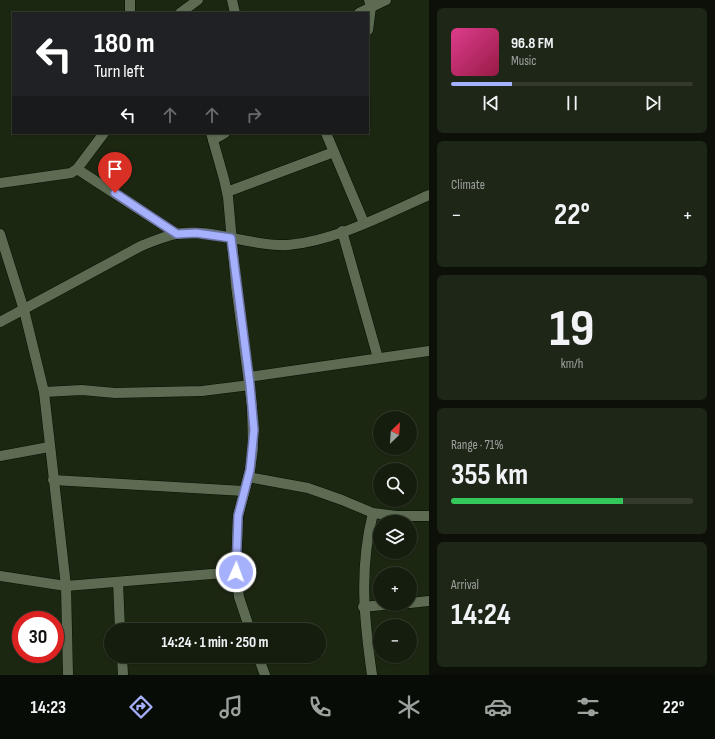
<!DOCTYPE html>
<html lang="en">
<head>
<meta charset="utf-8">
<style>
  :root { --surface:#151d0e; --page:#1e2617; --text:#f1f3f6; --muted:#9da29e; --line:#343b2e; --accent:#a5b1fc }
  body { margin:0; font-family:"Sofia Sans Condensed",sans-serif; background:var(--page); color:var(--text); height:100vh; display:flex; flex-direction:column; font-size:15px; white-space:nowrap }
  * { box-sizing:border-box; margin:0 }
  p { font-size:13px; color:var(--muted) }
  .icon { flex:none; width:22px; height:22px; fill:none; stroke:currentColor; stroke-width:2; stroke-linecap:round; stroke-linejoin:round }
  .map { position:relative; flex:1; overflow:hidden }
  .details { display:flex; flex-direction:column; gap:8px; padding:8px; background:#0c1008; width:286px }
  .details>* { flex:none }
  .hud { position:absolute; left:12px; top:12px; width:357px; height:122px; border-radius:0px; box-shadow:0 1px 3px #0004,0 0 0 1px var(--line); background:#202124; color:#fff; overflow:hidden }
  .needle { width:26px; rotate:25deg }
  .tools { position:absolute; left:373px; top:411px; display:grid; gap:8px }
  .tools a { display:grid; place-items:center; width:44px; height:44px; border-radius:50%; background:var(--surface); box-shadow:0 1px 3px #0004,0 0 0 1px var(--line); font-size:20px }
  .speed { position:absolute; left:12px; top:611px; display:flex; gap:8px; font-size:20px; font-weight:700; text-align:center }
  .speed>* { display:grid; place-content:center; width:52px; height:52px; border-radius:50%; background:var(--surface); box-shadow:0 1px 3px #0004,0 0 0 1px var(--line); line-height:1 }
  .speed .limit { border:6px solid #d22; background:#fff; color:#111 }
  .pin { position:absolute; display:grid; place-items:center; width:34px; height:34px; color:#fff; margin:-41px -17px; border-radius:50% 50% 50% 0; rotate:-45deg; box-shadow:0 0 4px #0007 }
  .pin .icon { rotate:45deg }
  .me { position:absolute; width:44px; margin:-22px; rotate:2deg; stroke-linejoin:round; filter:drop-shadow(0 0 3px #0008) }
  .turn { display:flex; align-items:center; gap:14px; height:84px; padding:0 16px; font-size:18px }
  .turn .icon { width:52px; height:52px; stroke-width:2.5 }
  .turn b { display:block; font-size:28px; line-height:34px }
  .lanes { display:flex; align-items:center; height:38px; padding:0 16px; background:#0003; justify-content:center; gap:20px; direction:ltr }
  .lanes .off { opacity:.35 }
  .big { font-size:30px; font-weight:700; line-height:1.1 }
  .details .tile { flex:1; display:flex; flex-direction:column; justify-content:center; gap:6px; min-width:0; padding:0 14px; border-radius:6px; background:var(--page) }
  .details .dial { align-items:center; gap:0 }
  .dial b { font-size:52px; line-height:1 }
  .song { display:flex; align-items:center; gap:12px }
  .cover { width:48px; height:48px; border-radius:6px; background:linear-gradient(135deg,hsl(330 70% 55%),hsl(340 70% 35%)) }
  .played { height:4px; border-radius:2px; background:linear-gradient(90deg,var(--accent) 25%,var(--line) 25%) }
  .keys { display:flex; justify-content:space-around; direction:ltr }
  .heat { display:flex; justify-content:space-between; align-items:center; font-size:22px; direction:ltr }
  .charge { height:6px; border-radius:3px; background:linear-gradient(90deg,#34c759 71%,var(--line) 0) }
  .trip { position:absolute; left:104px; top:623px; width:222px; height:40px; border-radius:20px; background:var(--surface); box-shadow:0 1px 3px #0004,0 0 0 1px var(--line); font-weight:700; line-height:40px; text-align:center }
  .tab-bar { display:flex; height:64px; justify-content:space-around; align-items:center; background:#080c06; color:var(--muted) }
  .tab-bar .icon { width:28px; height:28px }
  .tab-bar .selected { color:var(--accent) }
  .tab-bar b { font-size:18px; color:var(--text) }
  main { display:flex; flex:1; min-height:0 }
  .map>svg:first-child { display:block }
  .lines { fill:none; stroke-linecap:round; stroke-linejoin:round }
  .minor-casing { stroke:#061000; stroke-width:11 }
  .minor { stroke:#5e6b53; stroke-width:10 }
  .route-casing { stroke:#6b73a4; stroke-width:10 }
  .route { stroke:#a5b1fc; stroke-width:7 }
</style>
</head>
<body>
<main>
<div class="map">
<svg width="429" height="675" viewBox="0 0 429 675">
  <rect width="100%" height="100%" fill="#1c2712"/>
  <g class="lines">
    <defs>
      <g id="minor">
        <path d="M130,0V13"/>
        <path d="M232,0L235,13"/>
        <path d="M180,13L198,0"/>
        <path d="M359,13L386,0"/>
        <path d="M368,30L371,7L369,0"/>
        <path d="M211,133L224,179L228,197L236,286L252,406L253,449L250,470L238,516L236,572L239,597L250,630"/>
        <path d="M326,133L364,223"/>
        <path d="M213,140L225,133"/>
        <path d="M77,169L177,234"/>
        <path d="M0,183L71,173L77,169L104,133"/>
        <path d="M227,192L334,152"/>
        <path d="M342,231L378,358"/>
        <path d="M0,234L24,310L44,392L66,586L68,675"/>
        <path d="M0,322L141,246C152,242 164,236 176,234C210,227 252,247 288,245C335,241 386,214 429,195"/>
        <path d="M249,377L429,351"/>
        <path d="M44,392L82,390L115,393L202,391L250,385"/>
        <path d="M0,456L49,447"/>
        <path d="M248,477L308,488L342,500L373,513L397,516H429"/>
        <path d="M53,480L244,491"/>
        <path d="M0,576L66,586L236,572"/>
        <path d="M118,582L120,630"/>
        <path d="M410,603L429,601"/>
        <path d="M363,607L393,604"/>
        <path d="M122,656L123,675"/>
        <path d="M258,656L265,675"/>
        <path d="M372,675C364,619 359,569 373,513"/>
      </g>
    </defs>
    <!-- minor casing -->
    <use href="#minor" class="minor-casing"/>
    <!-- minor -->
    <use href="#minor" class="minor"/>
  </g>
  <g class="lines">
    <defs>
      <path id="route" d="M115,193L177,234L196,233L231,238L250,385L254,430L250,470L238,516L236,572"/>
    </defs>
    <!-- route casing -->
    <use href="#route" class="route-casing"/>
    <!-- route -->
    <use href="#route" class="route"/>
  </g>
</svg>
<div class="tools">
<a><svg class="needle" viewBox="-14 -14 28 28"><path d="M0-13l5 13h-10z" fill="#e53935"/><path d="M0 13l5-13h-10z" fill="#9da29e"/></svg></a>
<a><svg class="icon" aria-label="search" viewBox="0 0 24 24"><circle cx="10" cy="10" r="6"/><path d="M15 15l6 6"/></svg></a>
<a><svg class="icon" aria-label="layers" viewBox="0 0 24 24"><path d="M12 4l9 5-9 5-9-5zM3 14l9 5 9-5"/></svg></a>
<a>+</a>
<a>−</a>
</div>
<div class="speed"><div class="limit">30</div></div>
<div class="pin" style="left:115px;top:193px;background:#d93025"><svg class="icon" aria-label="arrive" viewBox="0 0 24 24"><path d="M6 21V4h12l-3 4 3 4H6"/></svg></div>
<svg class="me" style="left:236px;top:572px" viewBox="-20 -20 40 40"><circle r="17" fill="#a5b1fc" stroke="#fff" stroke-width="3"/><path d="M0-11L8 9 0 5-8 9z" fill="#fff"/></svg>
<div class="trip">14:24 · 1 min · 250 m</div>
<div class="hud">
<div class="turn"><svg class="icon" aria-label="left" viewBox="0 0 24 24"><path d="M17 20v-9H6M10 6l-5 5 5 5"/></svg><div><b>180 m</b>Turn left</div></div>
<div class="lanes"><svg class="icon" aria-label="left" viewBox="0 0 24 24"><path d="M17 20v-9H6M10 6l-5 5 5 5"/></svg><svg class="icon off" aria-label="ahead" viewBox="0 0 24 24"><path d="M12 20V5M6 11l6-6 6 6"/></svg><svg class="icon off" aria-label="ahead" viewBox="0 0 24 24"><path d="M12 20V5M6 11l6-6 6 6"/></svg><svg class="icon off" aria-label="right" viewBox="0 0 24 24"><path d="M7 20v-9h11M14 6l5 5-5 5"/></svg></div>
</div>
</div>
<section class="details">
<div class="tile">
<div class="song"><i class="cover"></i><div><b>96.8 FM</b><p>Music</p></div></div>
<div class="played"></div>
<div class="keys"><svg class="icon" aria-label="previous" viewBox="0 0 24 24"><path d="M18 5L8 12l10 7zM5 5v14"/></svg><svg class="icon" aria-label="pause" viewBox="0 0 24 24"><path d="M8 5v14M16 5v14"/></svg><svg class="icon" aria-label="next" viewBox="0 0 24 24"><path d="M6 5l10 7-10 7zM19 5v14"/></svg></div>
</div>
<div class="tile"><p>Climate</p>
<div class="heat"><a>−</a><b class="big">22°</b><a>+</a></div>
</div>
<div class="tile dial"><b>19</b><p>km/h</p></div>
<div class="tile"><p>Range · 71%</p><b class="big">355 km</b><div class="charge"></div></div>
<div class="tile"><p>Arrival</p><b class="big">14:24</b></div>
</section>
</main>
<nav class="tab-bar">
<b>14:23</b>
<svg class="icon selected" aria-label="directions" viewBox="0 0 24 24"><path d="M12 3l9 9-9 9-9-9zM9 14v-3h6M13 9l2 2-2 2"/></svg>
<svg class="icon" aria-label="music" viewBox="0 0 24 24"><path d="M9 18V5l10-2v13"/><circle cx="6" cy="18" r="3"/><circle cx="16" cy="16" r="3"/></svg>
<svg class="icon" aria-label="phone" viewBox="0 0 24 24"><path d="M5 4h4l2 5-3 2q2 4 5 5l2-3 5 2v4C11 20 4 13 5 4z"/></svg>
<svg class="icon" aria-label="climate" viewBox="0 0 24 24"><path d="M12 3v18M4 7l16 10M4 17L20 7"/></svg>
<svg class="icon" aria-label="car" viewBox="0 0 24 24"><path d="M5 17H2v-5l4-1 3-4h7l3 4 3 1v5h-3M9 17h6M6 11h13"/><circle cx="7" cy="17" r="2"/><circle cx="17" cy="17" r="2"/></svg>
<svg class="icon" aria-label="filters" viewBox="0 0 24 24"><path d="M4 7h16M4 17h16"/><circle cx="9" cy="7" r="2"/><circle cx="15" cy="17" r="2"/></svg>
<b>22°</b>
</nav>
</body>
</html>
